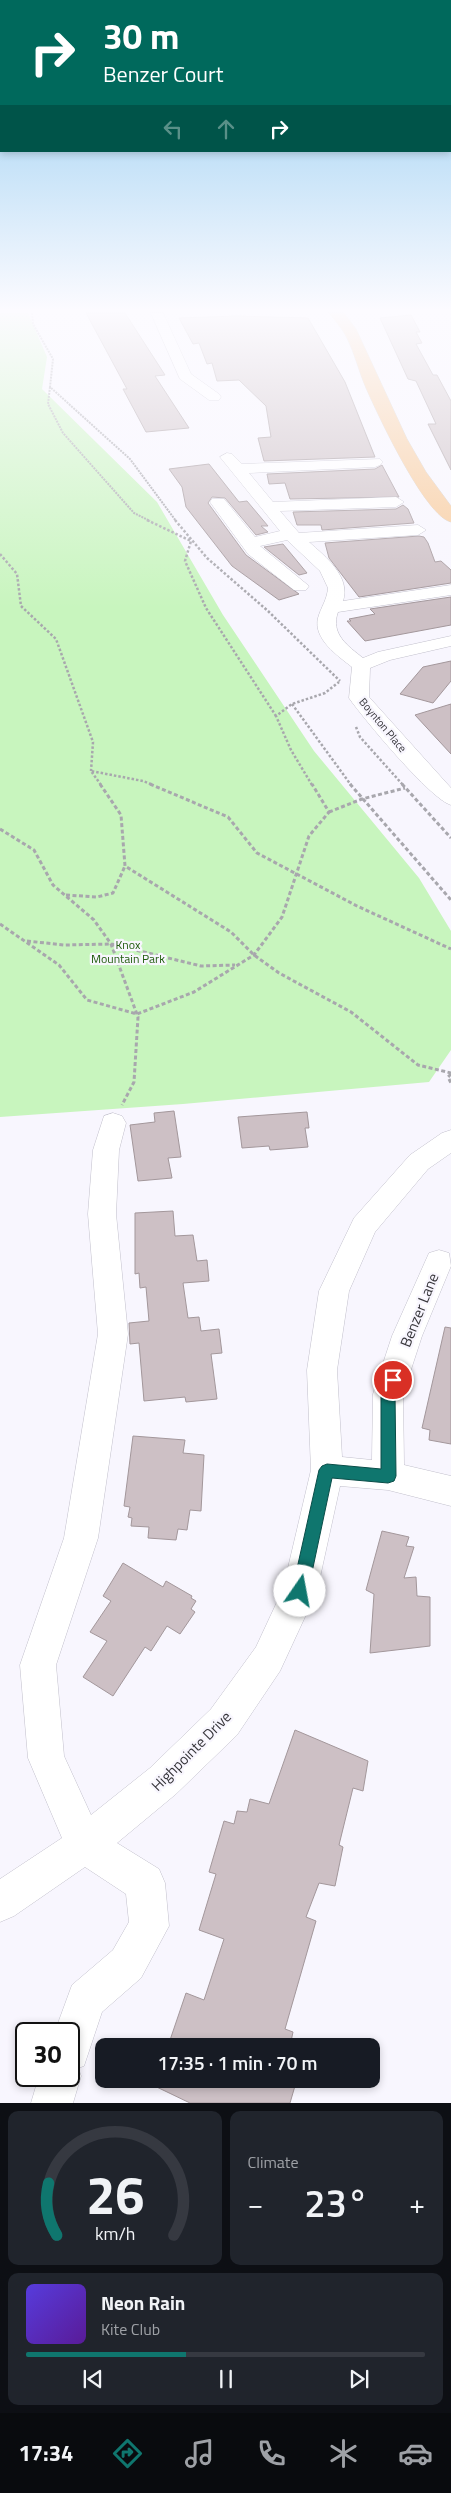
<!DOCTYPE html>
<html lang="en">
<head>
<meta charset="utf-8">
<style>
  :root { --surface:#171b24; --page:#20242c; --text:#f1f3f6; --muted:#9ea1a6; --line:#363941; --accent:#0f766e }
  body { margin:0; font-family:"Titillium Web",sans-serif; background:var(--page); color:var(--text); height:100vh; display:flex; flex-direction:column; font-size:19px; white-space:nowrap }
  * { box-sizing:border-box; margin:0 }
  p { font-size:16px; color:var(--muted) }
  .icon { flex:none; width:28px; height:28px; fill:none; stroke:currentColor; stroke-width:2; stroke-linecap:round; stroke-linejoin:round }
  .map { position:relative; height:2103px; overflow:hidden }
  .drawer { display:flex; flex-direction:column; gap:8px; padding:8px; background:#0d0f14; flex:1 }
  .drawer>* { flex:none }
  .hud { position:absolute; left:0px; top:0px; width:451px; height:152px; box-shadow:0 2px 8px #0003; background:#00695c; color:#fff; overflow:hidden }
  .speed { position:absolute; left:15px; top:2022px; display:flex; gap:10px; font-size:25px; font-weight:700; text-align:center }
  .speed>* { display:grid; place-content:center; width:65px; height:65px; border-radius:50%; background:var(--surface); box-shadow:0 2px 8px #0003; line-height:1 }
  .speed .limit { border:2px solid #111; border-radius:8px; background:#fff; color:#111 }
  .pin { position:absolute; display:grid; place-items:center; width:42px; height:42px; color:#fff; margin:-21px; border:2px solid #fff; border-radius:50%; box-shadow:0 1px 5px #0007 }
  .me { position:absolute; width:55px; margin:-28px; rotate:12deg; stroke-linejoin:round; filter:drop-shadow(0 0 4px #0008) }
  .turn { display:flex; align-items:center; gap:18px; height:105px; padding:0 20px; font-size:22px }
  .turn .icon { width:65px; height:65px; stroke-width:2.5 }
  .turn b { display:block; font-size:35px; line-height:42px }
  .lanes { display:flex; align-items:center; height:48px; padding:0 20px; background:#0003; justify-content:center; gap:25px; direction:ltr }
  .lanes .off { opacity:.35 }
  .big { font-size:38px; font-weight:600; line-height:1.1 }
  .drawer .tile { flex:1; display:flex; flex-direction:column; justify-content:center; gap:8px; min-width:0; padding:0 18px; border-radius:10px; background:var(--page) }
  .drawer .dial { align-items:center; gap:0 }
  .dial svg { height:130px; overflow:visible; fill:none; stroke:var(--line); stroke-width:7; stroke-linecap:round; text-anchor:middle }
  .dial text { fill:var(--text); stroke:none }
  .song { display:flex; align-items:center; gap:15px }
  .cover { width:60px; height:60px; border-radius:8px; background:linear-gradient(135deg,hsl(250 70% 55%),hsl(270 70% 35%)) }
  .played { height:5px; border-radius:2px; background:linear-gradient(90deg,var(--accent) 40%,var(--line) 40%) }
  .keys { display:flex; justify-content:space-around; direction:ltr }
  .heat { display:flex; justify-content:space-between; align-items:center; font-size:28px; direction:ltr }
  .drawer .tiles { flex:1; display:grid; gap:8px; grid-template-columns:1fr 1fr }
  .tile:last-child { grid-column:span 2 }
  .trip { position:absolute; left:95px; top:2038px; width:285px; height:50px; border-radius:10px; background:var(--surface); box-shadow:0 2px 8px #0003; font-weight:600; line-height:50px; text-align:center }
  .tabs { display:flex; height:80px; justify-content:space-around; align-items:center; background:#090b0e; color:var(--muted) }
  .tabs .icon { width:35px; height:35px }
  .tabs .current { color:var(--accent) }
  .tabs b { font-size:22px; color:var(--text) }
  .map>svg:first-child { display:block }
  .green { fill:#c8f5be }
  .building { fill:#cdc0c5; stroke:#a3979b }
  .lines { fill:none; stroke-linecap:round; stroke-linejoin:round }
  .minor-casing { stroke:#c2c0cc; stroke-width:1 }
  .major-casing { stroke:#d3d3d4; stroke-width:1 }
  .path-far2 { stroke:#a8a7ad; stroke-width:2; stroke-dasharray:2 1; stroke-linecap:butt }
  .path-far1 { stroke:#a8a7ad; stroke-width:2.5; stroke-dasharray:2.5 2; stroke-linecap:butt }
  .path { stroke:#a8a7ad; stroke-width:3; stroke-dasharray:4 2.5; stroke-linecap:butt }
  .minor { fill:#fff; fill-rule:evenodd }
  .major { fill:#f8cb9c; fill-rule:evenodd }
  .route { fill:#0f766e; stroke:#0a4d48 }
  .labels { text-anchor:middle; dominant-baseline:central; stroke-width:4.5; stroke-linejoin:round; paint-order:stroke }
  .far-street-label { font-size:11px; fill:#37363b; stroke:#f8f6fe }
  .park-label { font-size:12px; fill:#205c0e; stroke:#f8f6fe }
  .near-street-label { font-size:15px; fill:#37363b; stroke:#f8f6fe }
</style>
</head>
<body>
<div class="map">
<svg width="451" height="2103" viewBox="0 0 451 2103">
  <rect width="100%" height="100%" fill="#f8f6fe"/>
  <!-- green -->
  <path class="green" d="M0,313H28L47,357L42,389L157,502L223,615L314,751L419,878L451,931V1050L429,1082L183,1104L0,1117Z"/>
  <!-- building -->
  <g class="building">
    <path d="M86,313H125L165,375L155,376L189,428L146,432L123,389H127Z"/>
    <path d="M411,315L420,332H416L422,343L416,344L433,375H437L451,401V470L428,424H436L416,381L408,379L380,318Z"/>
    <path d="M236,316L308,318L345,382L375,457L264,461L258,438L271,437L266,406L239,380L217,381L212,363L207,364L199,343L193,344L179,318Z"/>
    <path d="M209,464L239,502L247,501L268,526H261L268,532L256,535L225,498L212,497L208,503L246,555L299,594L279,600L232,566L186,507L182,487L169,469Z"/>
    <path d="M382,465L399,497L290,499L285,483L269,484L267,474L375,469Z"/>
    <path d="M403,505L408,509L414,523L322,530L321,525H297L293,512L396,509Z"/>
    <path d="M419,536L424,537L428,543L435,562L441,561L451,570V583L359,597L329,558L325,543Z"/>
    <path d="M283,544L307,573L299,575L264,547Z"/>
    <path d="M451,597V625L365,641L347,621H351L349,619L375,614L370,609Z"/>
    <path d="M451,661V681L433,703L400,694L423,667Z"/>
    <path d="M451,704V754L415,715Z"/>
    <path d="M174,1111L181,1157L168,1158L172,1178L138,1181L130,1125L155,1122L154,1113Z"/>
    <path d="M307,1112L309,1128H305L308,1147L270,1150L269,1146L242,1148L238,1117Z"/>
    <path d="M173,1211L175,1236L193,1235L197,1261L207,1260L209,1281L183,1283L188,1318L199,1317L201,1331L219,1329L222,1353L211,1354L217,1399L186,1402L185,1397L144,1401L139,1343L130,1344L129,1323L149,1321L146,1287L140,1288L139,1273L135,1274V1213Z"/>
    <path d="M445,1327L451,1328V1444L429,1440L430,1430L422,1428Z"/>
    <path d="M133,1436L185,1440L183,1453L204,1455L201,1511L190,1510L187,1530L178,1529L176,1540L148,1538L149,1527L131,1526L132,1518L128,1517L130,1507L124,1506Z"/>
    <path d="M382,1531L409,1537L406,1546L414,1547L404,1578L416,1577L417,1596L430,1597V1646L370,1653L374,1594L366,1590Z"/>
    <path d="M123,1563L163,1587L166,1581L192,1596L191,1598L196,1601L191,1609L195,1612L180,1634L167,1626L151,1651L145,1647L113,1696L83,1677L107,1641L90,1632L111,1601L103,1596Z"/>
    <path d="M295,1730L368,1761L363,1791L353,1788L339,1845L343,1847L335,1886L319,1883L306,1917L316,1921L285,2029L293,2032L290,2046H168L186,1993L204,2000L224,1939L199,1930L216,1874L209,1872L224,1821L234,1824L237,1811L247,1812L250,1799L269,1804Z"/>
    <path d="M140,2079H297L290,2103H190Z"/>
  </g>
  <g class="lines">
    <defs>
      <g id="minor">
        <path d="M151,313H163L191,374L219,394L221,397L219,400H209L180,379Z"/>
        <path d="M227,453L232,454L242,464L380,459L383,462L380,465L375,467L249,473L273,502L396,497L404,502L396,507L280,511L299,533L418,525L426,530L418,535L309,542C326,557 351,577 343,601L451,585V595L338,612C330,634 348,646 363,658L378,652L451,636V646L390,660L370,668L369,697L451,788V805C431,800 363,718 349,698L352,667C338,656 313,639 318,618C321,607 327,600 328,588L320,571L287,540L260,546L309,586L306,590H294L248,554L210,502L212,499H224L255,537L280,531L220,457Z"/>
        <path d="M113,1113L122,1116L126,1123L119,1150L116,1214L128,1334L98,1538L56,1665L64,1756L91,1815L150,1768L211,1709L256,1647L283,1589L311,1470L307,1370L319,1291L354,1218L410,1155L442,1133L451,1130V1153L428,1169L375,1232L349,1291L337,1370L342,1457L372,1460L373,1394L392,1336L429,1253L439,1250L449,1253L451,1266L422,1336L403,1394L404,1465L451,1476V1506L388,1490L340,1486L317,1591L280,1671L237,1735L176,1794L117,1843L159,1869L165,1883L169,1926L141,1978L102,2012L84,2066L78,2068L81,2076L73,2103H31L39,2076H69V2034H54L72,1985L113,1950L129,1922L126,1894L85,1867L14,1916L0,1922V1879L62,1838L28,1758L20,1665L64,1538L98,1334L88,1214L93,1150L104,1116Z"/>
      </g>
      <path id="major" d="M329,313H344L356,329L407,439L426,472L451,506V522C425,516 378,415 366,388C359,372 355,354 347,338C342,328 336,322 329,313Z"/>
    </defs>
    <!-- minor casing -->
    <use href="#minor" class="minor-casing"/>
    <!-- major casing -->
    <use href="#major" class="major-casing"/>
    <!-- path-far2 -->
    <g class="path-far2">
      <path d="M32,313L33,324L53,359L50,387L130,459L176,521"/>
      <path d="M50,387L48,404L63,433L134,513L150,521"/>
    </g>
    <!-- path-far1 -->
    <g class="path-far1">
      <path d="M147,520L191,541L185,561L206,608L276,716"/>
      <path d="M175,520L207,558L268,611L340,681"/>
      <path d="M0,554L17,574L21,606L56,639L93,742L91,771"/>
      <path d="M292,704L351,785"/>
      <path d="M356,727L360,737L403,785"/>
      <path d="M101,785L91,771L143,781L153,785"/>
      <path d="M312,785L291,750L276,716L292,704L325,693L339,682"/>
    </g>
    <!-- path -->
    <g class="path">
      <path d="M100,784L121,815L125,866L231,932L254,955L279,973L351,1012L418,1065L451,1073"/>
      <path d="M150,784L228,817L257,853L357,906L451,949"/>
      <path d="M350,784L451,900"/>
      <path d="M402,784L451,838"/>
      <path d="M329,812L362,799L405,788"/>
      <path d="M0,829L34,850L53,885L94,920L111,944L138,1017L134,1082L122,1105"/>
      <path d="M66,895L97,897L113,893L125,866"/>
      <path d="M0,924L59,965L87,1000L137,1014L194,992L254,955L282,917L309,836L329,812L312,784"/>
      <path d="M27,941L64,945L111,944L201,966L235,965"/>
      <path d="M451,1074L448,1077L451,1083"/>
    </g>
    <!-- minor -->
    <use href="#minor" class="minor"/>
    <!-- major -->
    <use href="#major" class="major"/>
  </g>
  <!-- sky -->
  <linearGradient id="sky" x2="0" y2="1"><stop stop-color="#8bc8f0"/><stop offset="0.51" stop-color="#fcfbff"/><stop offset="1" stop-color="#fcfbff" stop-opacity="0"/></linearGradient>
  <rect width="451" height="608" fill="url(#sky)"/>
  <!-- route -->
  <path class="route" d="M393,1374L398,1375L400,1380L395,1394L396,1476L394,1481L388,1483L332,1478L308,1591L305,1596L300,1598L294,1596L292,1591L319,1470L322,1466L327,1464L381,1469V1394L388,1375Z"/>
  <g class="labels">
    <!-- far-street labels -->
    <g class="far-street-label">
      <text transform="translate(383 725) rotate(50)">Boynton Place</text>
    </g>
    <!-- park labels -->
    <g class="park-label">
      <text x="128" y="944">Knox<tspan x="128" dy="14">Mountain Park</tspan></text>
    </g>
    <!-- near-street labels -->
    <g class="near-street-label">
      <text transform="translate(419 1310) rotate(-68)">Benzer Lane</text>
      <text transform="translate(191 1751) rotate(-45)">Highpointe Drive</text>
    </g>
  </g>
</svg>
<div class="speed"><div class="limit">30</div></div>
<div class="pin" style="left:393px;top:1380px;background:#d93025"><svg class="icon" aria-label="arrive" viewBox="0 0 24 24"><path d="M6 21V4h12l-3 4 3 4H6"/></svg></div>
<svg class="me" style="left:300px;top:1591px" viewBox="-20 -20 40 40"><circle r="19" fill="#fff"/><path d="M0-13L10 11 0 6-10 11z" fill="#0f766e"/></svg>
<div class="trip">17:35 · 1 min · 70 m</div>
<div class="hud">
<div class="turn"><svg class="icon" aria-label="right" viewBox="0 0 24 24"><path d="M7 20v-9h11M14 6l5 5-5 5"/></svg><div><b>30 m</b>Benzer Court</div></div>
<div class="lanes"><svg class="icon off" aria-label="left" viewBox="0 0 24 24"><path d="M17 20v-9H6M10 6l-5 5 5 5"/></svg><svg class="icon off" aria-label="ahead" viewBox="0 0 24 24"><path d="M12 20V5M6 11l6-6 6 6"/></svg><svg class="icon" aria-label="right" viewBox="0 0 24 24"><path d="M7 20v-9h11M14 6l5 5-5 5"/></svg></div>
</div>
</div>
<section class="drawer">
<div class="tiles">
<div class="tile dial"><svg viewBox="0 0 100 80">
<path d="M14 69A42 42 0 1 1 86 69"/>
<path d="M14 69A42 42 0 0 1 9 37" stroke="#0f766e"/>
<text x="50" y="56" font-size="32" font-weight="700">26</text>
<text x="50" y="72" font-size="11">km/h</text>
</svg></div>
<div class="tile"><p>Climate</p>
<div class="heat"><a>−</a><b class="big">23°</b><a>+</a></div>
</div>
<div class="tile">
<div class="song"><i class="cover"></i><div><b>Neon Rain</b><p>Kite Club</p></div></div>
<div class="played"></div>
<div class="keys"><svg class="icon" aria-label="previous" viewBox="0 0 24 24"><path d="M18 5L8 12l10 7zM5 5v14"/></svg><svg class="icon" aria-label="pause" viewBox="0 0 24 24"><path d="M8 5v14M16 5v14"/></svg><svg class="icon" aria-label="next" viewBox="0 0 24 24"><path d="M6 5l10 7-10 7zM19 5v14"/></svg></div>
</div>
</div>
</section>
<nav class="tabs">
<b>17:34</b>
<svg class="icon current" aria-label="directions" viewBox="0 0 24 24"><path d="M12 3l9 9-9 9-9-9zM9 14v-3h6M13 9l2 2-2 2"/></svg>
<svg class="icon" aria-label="music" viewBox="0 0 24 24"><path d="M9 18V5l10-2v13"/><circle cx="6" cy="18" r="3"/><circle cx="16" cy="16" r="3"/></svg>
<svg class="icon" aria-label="phone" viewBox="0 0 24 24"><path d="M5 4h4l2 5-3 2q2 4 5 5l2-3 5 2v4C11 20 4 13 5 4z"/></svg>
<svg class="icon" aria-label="climate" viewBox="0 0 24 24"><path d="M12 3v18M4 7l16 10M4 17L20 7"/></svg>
<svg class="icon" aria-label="car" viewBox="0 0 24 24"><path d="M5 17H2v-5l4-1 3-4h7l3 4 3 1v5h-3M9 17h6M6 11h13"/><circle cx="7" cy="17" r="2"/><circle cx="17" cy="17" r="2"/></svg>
</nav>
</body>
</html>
